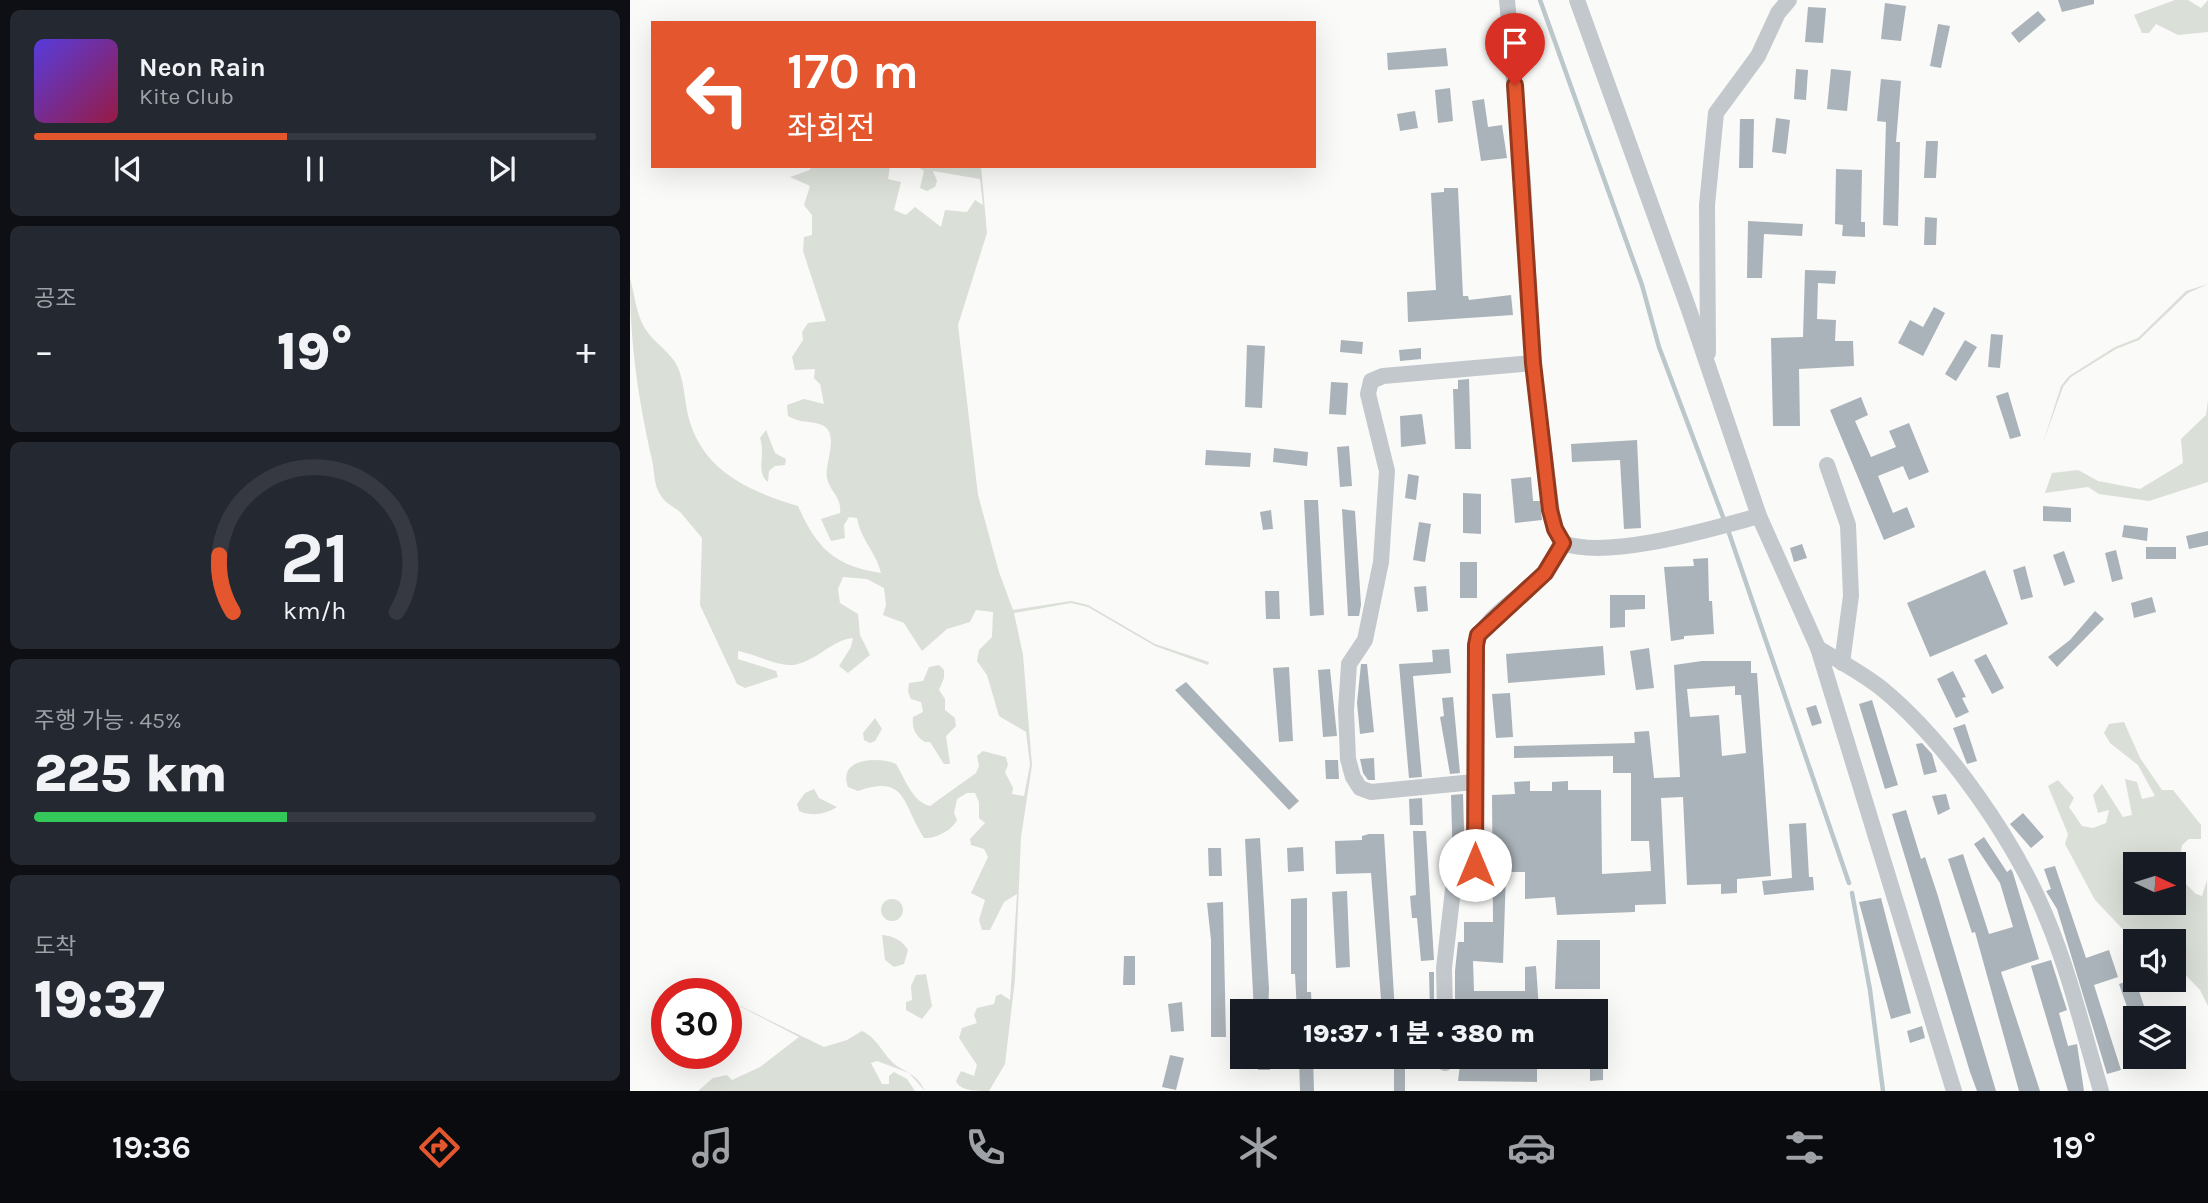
<!DOCTYPE html>
<html lang="ko">
<head>
<meta charset="utf-8">
<style>
  :root { --surface:#171b24; --page:#242831; --text:#f1f3f6; --muted:#9ea1a6; --line:#363941; --accent:#e4572e }
  body { margin:0; font-family:Karla,"Noto Sans KR",sans-serif; background:var(--page); color:var(--text); height:100vh; display:flex; flex-direction:column; font-size:26px; white-space:nowrap }
  * { box-sizing:border-box; margin:0 }
  p { font-size:23px; color:var(--muted) }
  .icon { flex:none; width:38px; height:38px; fill:none; stroke:currentColor; stroke-width:2; stroke-linecap:round; stroke-linejoin:round }
  .map { position:relative; flex:1; overflow:hidden }
  .sheet { display:flex; flex-direction:column; gap:10px; padding:10px; background:#0d0f14; width:630px }
  .sheet>* { flex:none }
  .guide { position:absolute; left:21px; top:21px; width:665px; height:147px; border-radius:0px; box-shadow:0 7px 28px #0002; background:#e4572e; color:#fff; overflow:hidden }
  .needle { width:46px; rotate:94deg }
  .controls { position:absolute; left:1493px; top:852px; display:grid; gap:14px }
  .controls a { display:grid; place-items:center; width:63px; height:63px; border-radius:0px; background:var(--surface); box-shadow:0 7px 28px #0002; font-size:35px }
  .speed { position:absolute; left:21px; top:978px; display:flex; gap:14px; font-size:35px; font-weight:700; text-align:center }
  .speed>* { display:grid; place-content:center; width:91px; height:91px; border-radius:50%; background:var(--surface); box-shadow:0 7px 28px #0002; line-height:1 }
  .speed .limit { border:10px solid #d22; background:#fff; color:#111 }
  .pin { position:absolute; display:grid; place-items:center; width:60px; height:60px; color:#fff; margin:-72px -30px; border-radius:50% 50% 50% 0; rotate:-45deg; box-shadow:0 0 7px #0007 }
  .pin .icon { rotate:45deg }
  .me { position:absolute; width:77px; margin:-38px; rotate:0deg; stroke-linejoin:round; filter:drop-shadow(0 0 5px #0008) }
  .turn { display:flex; align-items:center; gap:24px; height:147px; padding:0 21px; font-size:32px }
  .turn .icon { width:91px; height:91px; stroke-width:2.5 }
  .turn b { display:block; font-size:49px; line-height:60px }
  .big { font-size:52px; font-weight:800; line-height:1.1 }
  .sheet .tile { flex:1; display:flex; flex-direction:column; justify-content:center; gap:10px; min-width:0; padding:0 24px; border-radius:10px; background:var(--page) }
  .sheet .dial { align-items:center; gap:0 }
  .dial svg { height:182px; overflow:visible; fill:none; stroke:var(--line); stroke-width:7; stroke-linecap:round; text-anchor:middle }
  .dial text { fill:var(--text); stroke:none }
  .song { display:flex; align-items:center; gap:21px }
  .cover { width:84px; height:84px; border-radius:10px; background:linear-gradient(135deg,hsl(250 70% 55%),hsl(340 70% 35%)) }
  .played { height:7px; border-radius:4px; background:linear-gradient(90deg,var(--accent) 45%,var(--line) 45%) }
  .keys { display:flex; justify-content:space-around; direction:ltr }
  .heat { display:flex; justify-content:space-between; align-items:center; font-size:38px; direction:ltr }
  .charge { height:10px; border-radius:5px; background:linear-gradient(90deg,#34c759 45%,var(--line) 0) }
  .trip { position:absolute; left:600px; top:999px; width:378px; height:70px; border-radius:0px; background:var(--surface); box-shadow:0 7px 28px #0002; font-weight:800; line-height:70px; text-align:center }
  .dock { display:flex; height:112px; justify-content:space-around; align-items:center; background:#090b0e; color:var(--muted) }
  .dock .icon { width:49px; height:49px }
  .dock .active { color:var(--accent) }
  .dock b { font-size:32px; color:var(--text) }
  main { display:flex; flex:1; min-height:0 }
  .map>svg:first-child { display:block }
  .green { fill:#dadfd7 }
  .lines { fill:none; stroke-linecap:round; stroke-linejoin:round }
  .stream { stroke:#bbc7cb; stroke-width:4.5 }
  .building { fill:#aab3b9; fill-rule:evenodd }
  .minor { stroke:#c3c8cc; stroke-width:16 }
  .route-casing { stroke:#94391e; stroke-width:18 }
  .route { stroke:#e4572e; stroke-width:12 }
</style>
</head>
<body>
<main>
<section class="sheet">
<div class="tile">
<div class="song"><i class="cover"></i><div><b>Neon Rain</b><p>Kite Club</p></div></div>
<div class="played"></div>
<div class="keys"><svg class="icon" aria-label="previous" viewBox="0 0 24 24"><path d="M18 5L8 12l10 7zM5 5v14"/></svg><svg class="icon" aria-label="pause" viewBox="0 0 24 24"><path d="M8 5v14M16 5v14"/></svg><svg class="icon" aria-label="next" viewBox="0 0 24 24"><path d="M6 5l10 7-10 7zM19 5v14"/></svg></div>
</div>
<div class="tile"><p>공조</p>
<div class="heat"><a>−</a><b class="big">19°</b><a>+</a></div>
</div>
<div class="tile dial"><svg viewBox="0 0 100 80">
<path d="M14 69A42 42 0 1 1 86 69"/>
<path d="M14 69A42 42 0 0 1 8 44" stroke="#e4572e"/>
<text x="50" y="56" font-size="32" font-weight="700">21</text>
<text x="50" y="72" font-size="11">km/h</text>
</svg></div>
<div class="tile"><p>주행 가능 · 45%</p><b class="big">225 km</b><div class="charge"></div></div>
<div class="tile"><p>도착</p><b class="big">19:37</b></div>
</section>
<div class="map">
<svg width="1578" height="1091" viewBox="0 0 1578 1091">
  <rect width="100%" height="100%" fill="#fafaf8"/>
  <!-- green -->
  <g class="green">
    <path d="M1545,0H1558L1571,8L1578,0V32L1548,35L1526,24L1519,33H1512L1504,15Z"/>
    <path d="M181,166H260L258,179L271,182L264,210L276,215L285,207L311,227L315,210L337,212L345,200L353,205L350,179L303,171L307,181L305,187L297,191L290,188L294,171L287,166H351L357,233L328,325L348,495L369,572L383,610L441,601L458,605L525,644L579,662L578,665L525,646L458,607L441,603L384,613L393,655L402,765L391,837L385,979L375,1064L359,1091C346,1091 330,1091 326,1081L331,1071L344,1076L347,1065L329,1038L332,1028L347,1023L344,1015L347,1008L364,1004L366,996L371,994L380,1000L387,894L374,902L360,930H352L349,920L355,900L341,893L358,857L354,849L341,845L340,839L355,823L349,818V802L345,793H337L327,799L324,813L327,820C322,830 306,839 294,838C272,804 277,774 228,791L218,787C208,760 242,757 261,762L266,764C275,778 282,802 300,806L346,773L349,766L347,756L353,751L376,757L378,765L375,772L383,788L382,794L394,796L400,765L396,732L369,716L357,675L347,661L349,650L362,637L363,612L346,610L340,622L317,629L292,651L274,623L253,615L256,605L254,588L237,579L213,577L208,589L210,603L228,614L230,635L240,655L218,673L209,666L221,647L223,638C201,640 186,662 163,665C146,666 125,654 108,651V659L146,671L148,677L115,688L107,684L70,605L72,538C65,530 58,521 51,513C45,507 36,504 31,496C23,484 25,472 22,460C8,397 0,344 0,278C5,296 6,315 16,330C24,342 37,350 45,362C54,376 54,398 58,415C71,470 118,491 168,506C187,549 205,566 251,573C246,552 231,540 227,518L219,517L214,525L215,538L201,541L191,519L210,513C212,497 200,492 197,478C194,463 212,430 189,424C175,420 173,424 158,416L157,405L174,399L194,404L190,384L184,378L185,369L165,370L162,357L173,340L172,332L178,323L196,321L173,251L174,237L182,235V215L174,205L180,186L160,177L180,170Z"/>
    <path d="M1578,284L1558,293L1509,340L1486,349L1441,377L1433,387L1413,443L1431,386L1439,376L1485,347L1508,338L1556,291Z"/>
    <path d="M1578,400V482L1519,501L1469,494L1458,487L1415,493L1422,473L1448,470L1468,481L1510,489L1553,463L1551,439L1576,415Z"/>
    <path d="M136,430L145,453L156,459L155,465L145,466L139,471L138,482C125,472 136,455 130,438Z"/>
    <path d="M309,665L314,670V678L309,690L315,699V710L325,718L326,726L316,736L320,764H314L300,742H295C285,736 282,728 283,717L293,712L291,702L281,699L278,692L279,683L293,681L299,667Z"/>
    <path d="M245,718L252,729L245,741L240,743L234,740L233,733Z"/>
    <path d="M1494,722L1510,758L1532,790H1543L1571,825V839H1559L1552,845L1550,858L1537,860L1538,864H1505V903H1544V872L1566,894L1572,896L1577,880L1578,1006L1570,990L1544,963V942H1505L1465,900L1435,844L1438,834L1418,786L1428,780L1444,798L1439,807L1452,826L1463,828L1476,823L1479,810L1468,813L1463,795L1472,784L1493,817L1502,815L1495,779L1507,782L1512,799L1525,796L1508,765L1480,743L1474,733L1479,724Z"/>
    <path d="M184,789L189,798L207,807C196,814 182,817 169,811L167,804L175,793Z"/>
    <circle cx="262" cy="910" r="11"/>
    <path d="M252,935C263,936 272,940 278,950L274,964L264,967L255,960Z"/>
    <path d="M296,974L302,1006L292,1019L276,1010V1002L282,1000L281,986L286,975Z"/>
    <path d="M96,999L194,1047L217,1040L232,1031C249,1039 253,1056 267,1066C280,1074 288,1076 295,1091L279,1073L247,1061L241,1063L252,1084H259V1076L264,1072L277,1079L285,1091H68L83,1078L97,1075L102,1080L130,1067L169,1037Z"/>
  </g>
  <g class="lines">
    <!-- stream -->
    <g class="stream">
      <path d="M910,0L1012,285L1029,347L1093,517"/>
      <path d="M1099,533L1219,883"/>
      <path d="M1222,893L1240,990L1253,1091"/>
    </g>
  </g>
  <!-- building -->
  <g class="building">
    <path d="M1428,0H1464V4L1432,12Z"/>
    <path d="M1255,3L1276,6L1271,41L1251,39Z"/>
    <path d="M1178,7L1196,8L1193,43L1175,42Z"/>
    <path d="M1408,11L1416,20L1389,43L1381,33Z"/>
    <path d="M1308,24L1320,26L1311,68L1300,66Z"/>
    <path d="M816,48L818,66L758,70L757,53Z"/>
    <path d="M1166,69L1178,70L1176,100L1164,99Z"/>
    <path d="M1201,69L1221,71L1217,111L1197,109Z"/>
    <path d="M1251,79L1271,81L1266,142H1270L1268,226L1253,225L1256,122L1247,121Z"/>
    <path d="M820,88L823,121L808,123L805,90Z"/>
    <path d="M854,99L858,127L872,125L877,158L851,161L842,101Z"/>
    <path d="M785,111L788,128L770,131L767,114Z"/>
    <path d="M1146,118L1160,120L1156,154L1142,152Z"/>
    <path d="M1110,119H1124L1123,168H1109Z"/>
    <path d="M1296,141H1308L1306,178H1294Z"/>
    <path d="M1206,169L1232,170L1231,222H1235V237L1212,236L1213,225L1205,224Z"/>
    <path d="M814,188H828L833,296H838L839,300L881,295L883,315L778,322L777,292L806,290L801,193L814,192Z"/>
    <path d="M1295,217L1307,218L1306,245H1294Z"/>
    <path d="M1118,221L1173,224L1172,236L1134,234L1132,278H1117Z"/>
    <path d="M1175,270L1206,271L1205,284L1188,283L1187,319L1206,320L1205,341H1223L1224,366L1169,369L1170,426H1143L1141,338L1173,337Z"/>
    <path d="M1304,307L1315,313L1293,356L1268,343L1280,320L1293,327Z"/>
    <path d="M1361,334L1373,335L1370,368L1358,367Z"/>
    <path d="M711,340L733,342L732,354L710,352Z"/>
    <path d="M1335,340L1347,347L1326,381L1315,374Z"/>
    <path d="M617,345L635,346L632,408L615,407Z"/>
    <path d="M791,348V359L770,361L769,350Z"/>
    <path d="M839,379L841,449H825L823,389H828V380Z"/>
    <path d="M701,382L718,383L716,415L699,414Z"/>
    <path d="M1378,392L1391,436L1380,439L1366,396Z"/>
    <path d="M1231,397L1238,415L1225,421L1241,457L1266,447L1259,431L1279,423L1299,472L1279,480L1273,466L1248,476L1263,513L1277,507L1285,527L1254,540L1200,410Z"/>
    <path d="M792,414L796,444L771,447L770,416Z"/>
    <path d="M1007,440L1011,528L994,529L990,460L942,462L941,444Z"/>
    <path d="M719,446L722,486L710,487L707,447Z"/>
    <path d="M644,448L678,452L677,466L643,462Z"/>
    <path d="M576,450L621,453L620,467L575,465Z"/>
    <path d="M778,474L789,476L786,500L775,498Z"/>
    <path d="M901,477L903,501H910L912,520L885,523L881,479Z"/>
    <path d="M833,493L851,494V534L833,533Z"/>
    <path d="M674,500H688L694,615L680,616Z"/>
    <path d="M1413,506L1441,508V522L1413,521Z"/>
    <path d="M712,509L725,511L731,605L729,616H718Z"/>
    <path d="M641,510L643,529L633,530L630,512Z"/>
    <path d="M789,522L801,524L795,562L783,560Z"/>
    <path d="M1494,525L1518,528L1517,541L1492,537Z"/>
    <path d="M1578,531V545L1559,549L1556,536Z"/>
    <path d="M1172,544L1177,558L1164,562L1160,548Z"/>
    <rect x="1516" y="547" width="30" height="12"/>
    <path d="M1486,550L1493,579L1482,582L1475,553Z"/>
    <path d="M1434,551L1445,582L1434,586L1423,555Z"/>
    <path d="M1078,558L1079,601H1082L1084,634L1054,636V639L1041,641L1034,567L1064,566L1063,559Z"/>
    <rect x="830" y="562" width="17" height="36"/>
    <path d="M1395,566L1403,597L1391,600L1383,570Z"/>
    <path d="M1355,570L1378,624L1300,657L1277,603Z"/>
    <path d="M796,586L798,611L787,612L784,587Z"/>
    <path d="M635,591H649L650,619H636Z"/>
    <path d="M980,595H1015V609L995,610V627L980,628Z"/>
    <path d="M1522,597L1526,612L1504,618L1501,603Z"/>
    <path d="M1465,611L1474,619L1427,667L1418,657L1440,640Z"/>
    <path d="M973,646L975,675L878,683L876,654Z"/>
    <path d="M1019,648L1024,688L1006,690L1000,651Z"/>
    <path d="M819,649L821,673L783,676L792,777L779,778L769,664L803,662L802,650Z"/>
    <path d="M1356,654L1374,688L1362,694L1344,660Z"/>
    <path d="M1072,661H1121V673H1127L1141,876L1107,879V893L1091,894V884L1057,885L1053,797L1031,798L1036,904L1005,905V912L927,915L925,897L895,899V872H876L873,963L843,961L844,991H895V967L906,966L909,1009L825,1010V971L828,942H834V922H863L862,795L885,794L884,782L900,781V791H922V782L938,781V790H971L972,874L1021,871L1019,841H1001V773H983V756L884,758V746L1005,743L1004,732L1019,731L1024,778L1050,777L1044,665ZM1105,686V695H1111L1116,753L1092,756L1089,715L1060,717L1057,689Z"/>
    <path d="M731,664H737L744,732L730,734L727,703Z"/>
    <path d="M659,667L663,741L649,742L643,668Z"/>
    <path d="M700,669L707,736L693,737L688,670Z"/>
    <path d="M1323,671L1336,697L1332,698L1339,712L1326,718L1307,679Z"/>
    <path d="M556,682L669,801L659,810L545,690Z"/>
    <path d="M880,693L883,737L866,738L862,694Z"/>
    <path d="M823,697L830,773L820,774L810,717L814,716L812,698Z"/>
    <path d="M1242,700L1268,785L1255,789L1229,704Z"/>
    <path d="M1186,705L1192,723L1182,726L1176,708Z"/>
    <path d="M1335,724L1347,761L1337,764L1323,728Z"/>
    <path d="M1292,743L1302,754L1307,772L1294,775L1286,744Z"/>
    <path d="M744,758L745,780H738L733,773L730,759Z"/>
    <path d="M695,760H708L709,779H696Z"/>
    <path d="M833,794L835,863L823,865L821,795Z"/>
    <path d="M1316,794L1320,809L1308,815L1302,796Z"/>
    <path d="M792,798L793,825H780L779,799Z"/>
    <path d="M1276,810L1291,859L1295,857L1307,893L1366,1091H1347L1340,1072L1262,814Z"/>
    <path d="M1393,813L1414,837L1401,848L1380,824Z"/>
    <path d="M1176,823L1179,877H1183L1184,890L1134,895L1132,881L1162,878L1159,824Z"/>
    <path d="M783,831H796L804,960L791,961L787,918H782L780,896L786,895Z"/>
    <path d="M739,834H754L765,1012H752L741,873L706,874L705,841L732,840V836Z"/>
    <path d="M1354,837L1377,872L1381,869L1383,873L1409,959L1371,972L1410,1091H1389L1345,932L1342,933L1318,859L1333,854L1359,934L1383,927L1370,883L1344,844Z"/>
    <path d="M630,838L639,989L638,1012H624L615,839Z"/>
    <path d="M673,847L674,871L658,872L657,848Z"/>
    <path d="M578,848H591L592,876H579Z"/>
    <path d="M1425,866L1456,958L1479,950L1488,977L1464,985L1491,1070L1477,1074L1427,909L1416,891L1421,889L1414,869Z"/>
    <path d="M717,891L720,967L706,968L702,892Z"/>
    <path d="M677,898V992H681L682,1012H667L665,974H661V899Z"/>
    <path d="M1251,898L1281,1013L1261,1019L1229,902Z"/>
    <path d="M593,902L596,1037H581V940L577,903Z"/>
    <path d="M927,940H970V989H925Z"/>
    <path d="M494,956H505V985H493Z"/>
    <path d="M1421,960L1437,1010L1429,1013L1438,1046L1447,1044L1454,1091H1438L1401,966Z"/>
    <path d="M799,972H804V1011H800Z"/>
    <path d="M1505,979L1517,1015L1502,1021L1489,984Z"/>
    <path d="M552,1002L554,1031L541,1032L538,1004Z"/>
    <path d="M1292,1026L1295,1038L1280,1043L1277,1031Z"/>
    <path d="M540,1055L554,1058L546,1090L532,1087Z"/>
    <rect x="628" y="1057" width="12" height="13"/>
    <path d="M669,1057H683L684,1091H670Z"/>
    <rect x="764" y="1057" width="11" height="34"/>
    <path d="M831,1057H844V1069L907,1066V1082L828,1081Z"/>
    <path d="M960,1060H973V1080L960,1081Z"/>
  </g>
  <g class="lines">
    <!-- minor -->
    <g class="minor">
      <path d="M877,0L893,182L903,363L924,529L933,543C978,560 1081,529 1129,516"/>
      <path d="M947,0L1058,307L1129,516L1188,648L1324,1091"/>
      <path d="M1078,353L1077,205L1086,113L1128,56L1148,13L1159,0"/>
      <path d="M1197,465L1218,525L1221,596L1212,663"/>
      <path d="M1188,648C1209,661 1232,673 1251,688C1315,740 1386,842 1417,919C1440,974 1454,1034 1471,1091"/>
      <path d="M844,782L741,792L730,788L723,777L718,759L716,710L719,664L735,640L751,562L757,471L738,394L741,381L753,376L903,363"/>
      <path d="M815,1012L814,968L824,881L842,875L845,865L846,645C856,607 916,589 933,543"/>
      <path d="M815,1057V1063"/>
    </g>
  </g>
  <g class="lines">
    <defs>
      <path id="route" d="M845,865L846,645L848,635L915,573L933,543L925,529L920,510L903,363L885,85"/>
    </defs>
    <!-- route casing -->
    <use href="#route" class="route-casing"/>
    <!-- route -->
    <use href="#route" class="route"/>
  </g>
</svg>
<div class="controls">
<a><svg class="needle" viewBox="-14 -14 28 28"><path d="M0-13l5 13h-10z" fill="#e53935"/><path d="M0 13l5-13h-10z" fill="#9ea1a6"/></svg></a>
<a><svg class="icon" aria-label="sound" viewBox="0 0 24 24"><path d="M4 9h4l5-4v14l-5-4H4zM17 9q2 3 0 6"/></svg></a>
<a><svg class="icon" aria-label="layers" viewBox="0 0 24 24"><path d="M12 4l9 5-9 5-9-5zM3 14l9 5 9-5"/></svg></a>
</div>
<div class="speed"><div class="limit">30</div></div>
<div class="pin" style="left:885px;top:85px;background:#d93025"><svg class="icon" aria-label="arrive" viewBox="0 0 24 24"><path d="M6 21V4h12l-3 4 3 4H6"/></svg></div>
<svg class="me" style="left:845px;top:865px" viewBox="-20 -20 40 40"><circle r="19" fill="#fff"/><path d="M0-13L10 11 0 6-10 11z" fill="#e4572e"/></svg>
<div class="trip">19:37 · 1 분 · 380 m</div>
<div class="guide">
<div class="turn"><svg class="icon" aria-label="left" viewBox="0 0 24 24"><path d="M17 20v-9H6M10 6l-5 5 5 5"/></svg><div><b>170 m</b>좌회전</div></div>
</div>
</div>
</main>
<nav class="dock">
<b>19:36</b>
<svg class="icon active" aria-label="directions" viewBox="0 0 24 24"><path d="M12 3l9 9-9 9-9-9zM9 14v-3h6M13 9l2 2-2 2"/></svg>
<svg class="icon" aria-label="music" viewBox="0 0 24 24"><path d="M9 18V5l10-2v13"/><circle cx="6" cy="18" r="3"/><circle cx="16" cy="16" r="3"/></svg>
<svg class="icon" aria-label="phone" viewBox="0 0 24 24"><path d="M5 4h4l2 5-3 2q2 4 5 5l2-3 5 2v4C11 20 4 13 5 4z"/></svg>
<svg class="icon" aria-label="climate" viewBox="0 0 24 24"><path d="M12 3v18M4 7l16 10M4 17L20 7"/></svg>
<svg class="icon" aria-label="car" viewBox="0 0 24 24"><path d="M5 17H2v-5l4-1 3-4h7l3 4 3 1v5h-3M9 17h6M6 11h13"/><circle cx="7" cy="17" r="2"/><circle cx="17" cy="17" r="2"/></svg>
<svg class="icon" aria-label="filters" viewBox="0 0 24 24"><path d="M4 7h16M4 17h16"/><circle cx="9" cy="7" r="2"/><circle cx="15" cy="17" r="2"/></svg>
<b>19°</b>
</nav>
</body>
</html>
